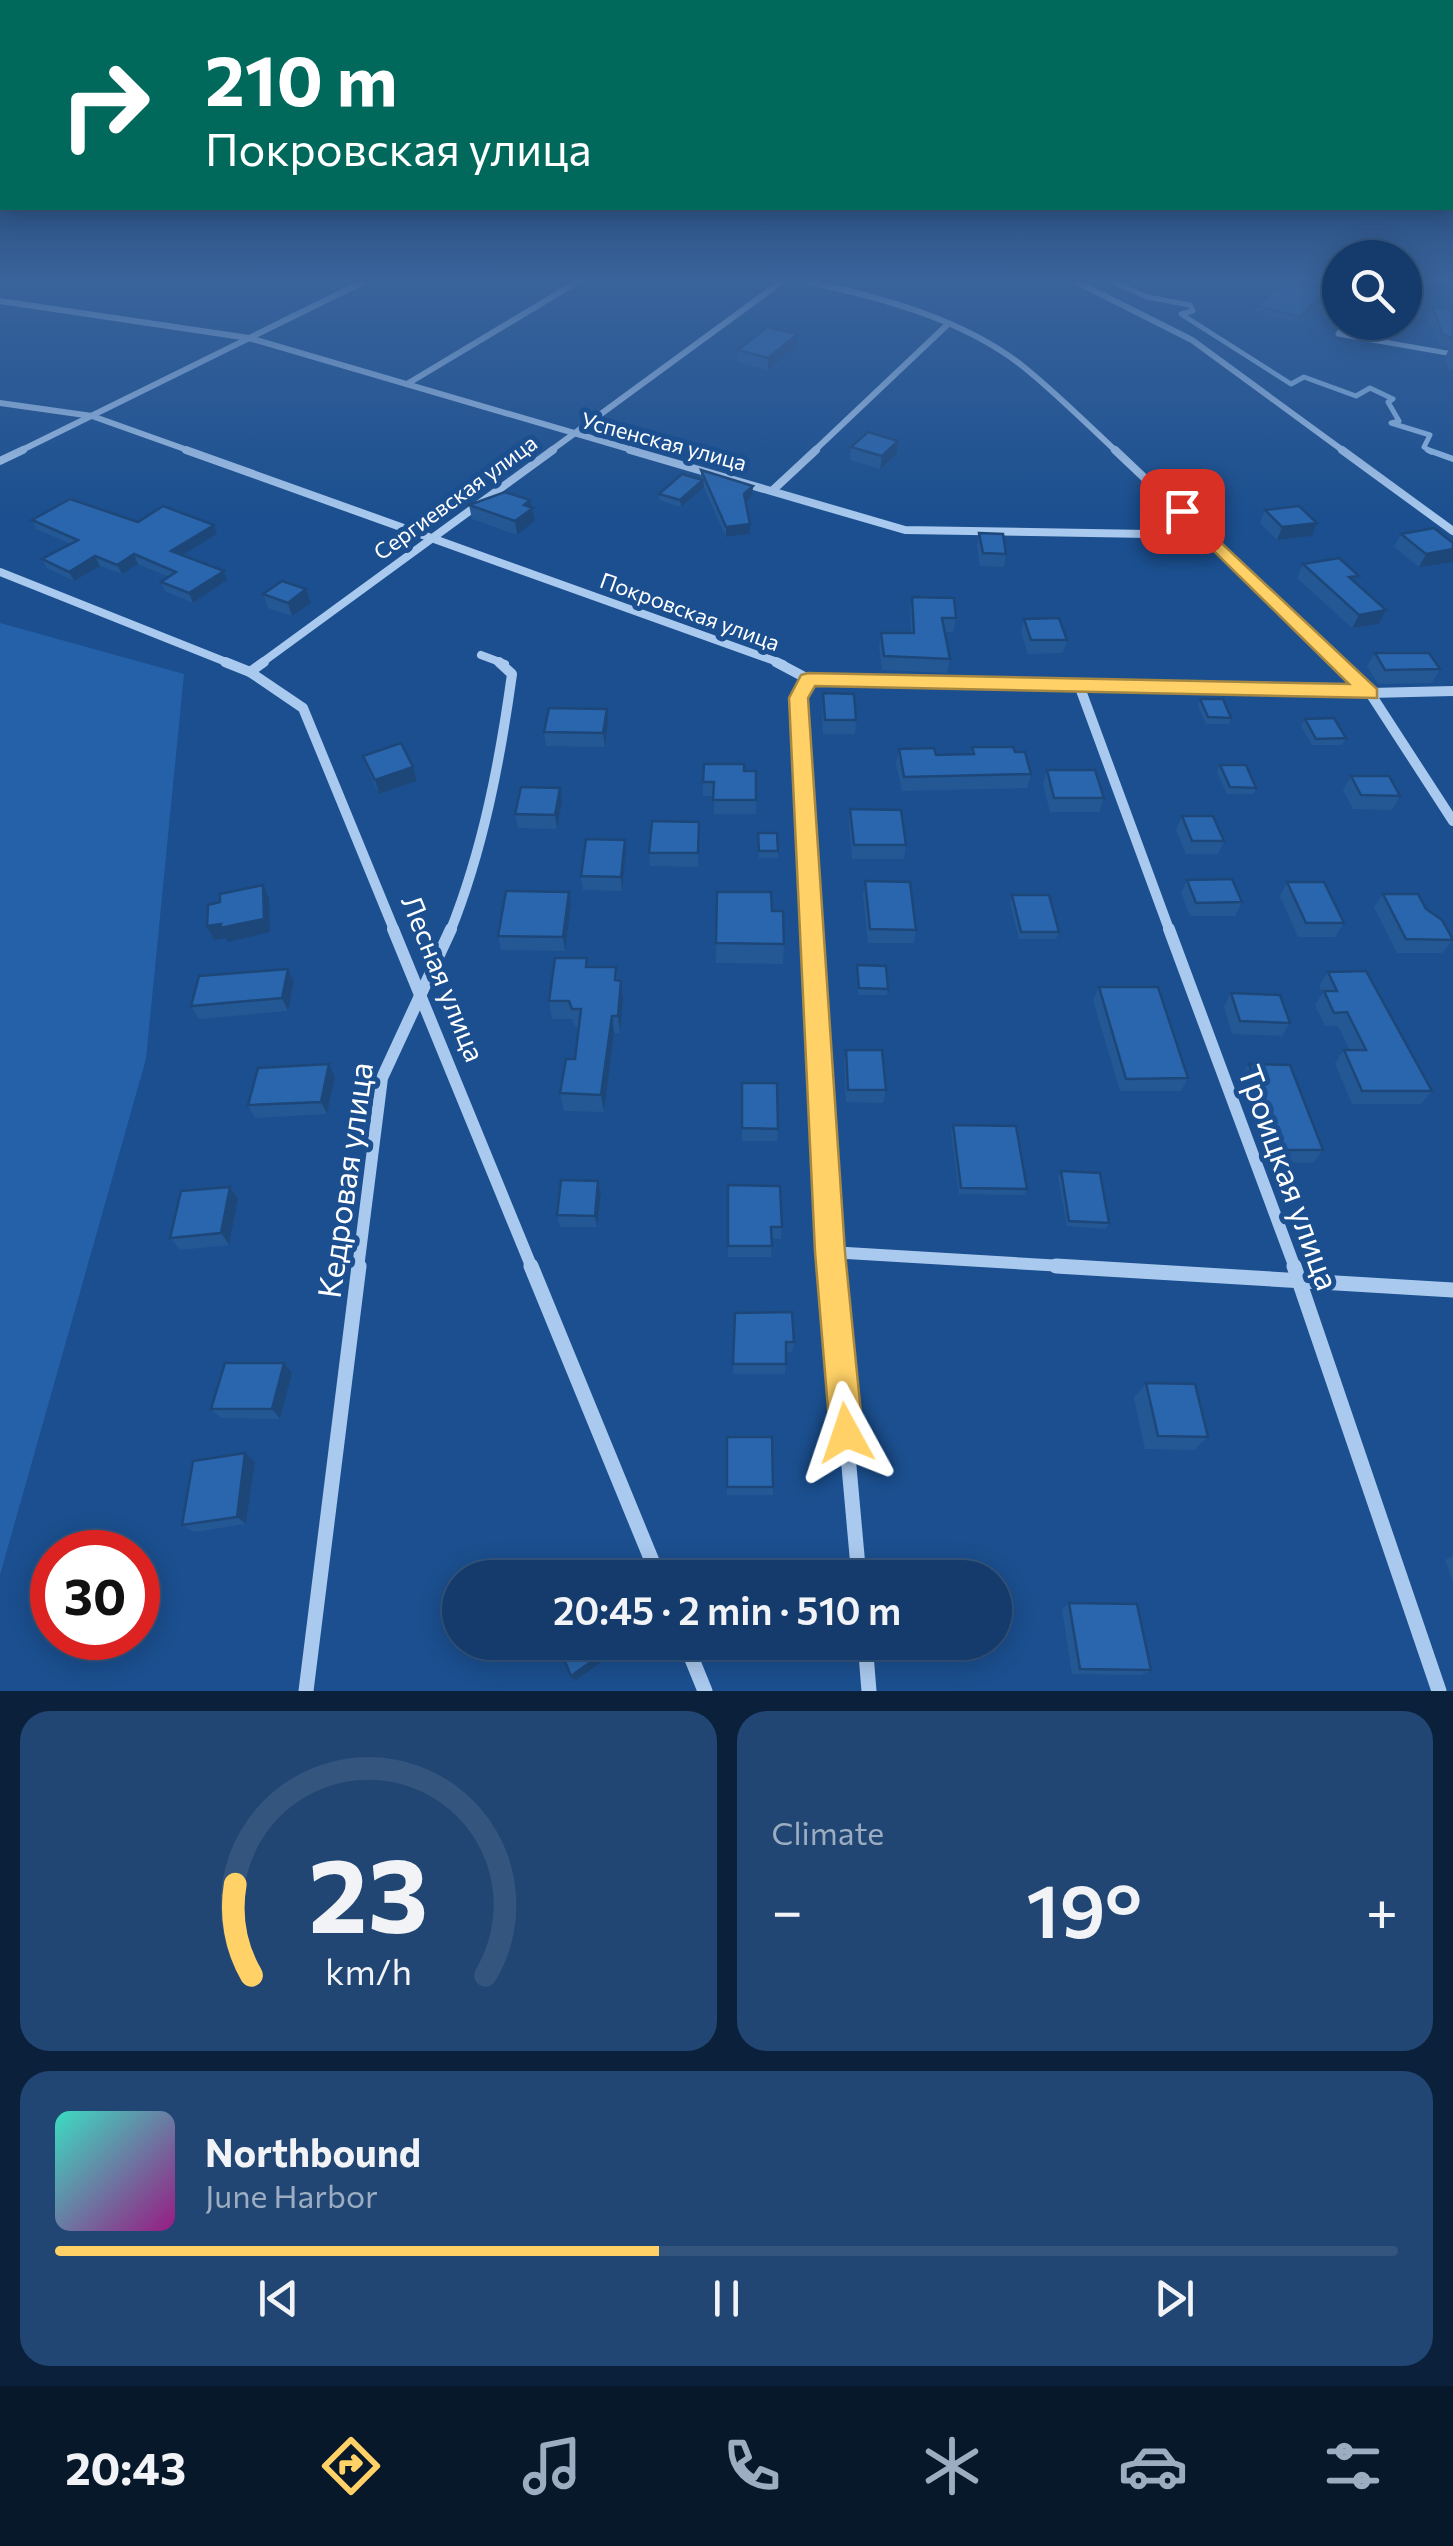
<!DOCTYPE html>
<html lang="en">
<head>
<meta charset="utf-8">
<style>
  :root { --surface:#143b6b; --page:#214673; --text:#f1f3f6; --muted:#9dadc1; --line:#33557e; --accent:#ffd166 }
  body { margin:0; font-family:Commissioner,sans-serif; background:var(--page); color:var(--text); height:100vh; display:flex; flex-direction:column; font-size:38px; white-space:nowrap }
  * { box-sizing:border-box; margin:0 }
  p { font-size:32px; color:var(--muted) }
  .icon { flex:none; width:55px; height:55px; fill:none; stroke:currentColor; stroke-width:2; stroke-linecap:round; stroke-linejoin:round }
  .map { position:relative; height:1691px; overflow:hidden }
  .sheet { display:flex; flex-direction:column; gap:20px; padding:20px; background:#0b203b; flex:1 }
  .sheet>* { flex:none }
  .top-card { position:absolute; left:0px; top:0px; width:1455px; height:210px; box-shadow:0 5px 25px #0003,0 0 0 2px var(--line); background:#00695c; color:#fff; overflow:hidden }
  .tools { position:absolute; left:1322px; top:240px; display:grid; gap:20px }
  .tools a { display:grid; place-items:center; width:100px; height:100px; border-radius:50%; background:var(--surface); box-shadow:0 5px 25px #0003,0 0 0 2px var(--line); font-size:50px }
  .speed { position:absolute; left:30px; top:1530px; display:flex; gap:20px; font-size:50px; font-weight:700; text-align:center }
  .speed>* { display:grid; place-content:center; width:130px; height:130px; border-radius:50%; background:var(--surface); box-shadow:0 5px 25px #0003,0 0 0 2px var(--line); line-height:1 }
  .speed .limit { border:15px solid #d22; background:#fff; color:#111 }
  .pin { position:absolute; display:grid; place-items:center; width:85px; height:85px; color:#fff; margin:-42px; border-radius:20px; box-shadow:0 5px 15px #0006 }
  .me { position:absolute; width:110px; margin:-55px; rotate:355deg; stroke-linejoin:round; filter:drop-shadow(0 0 8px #0008) }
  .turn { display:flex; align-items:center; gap:35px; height:210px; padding:0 40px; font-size:45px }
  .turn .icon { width:130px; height:130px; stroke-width:2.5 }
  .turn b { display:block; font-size:70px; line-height:85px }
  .big { font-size:75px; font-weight:600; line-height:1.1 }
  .sheet .widget { flex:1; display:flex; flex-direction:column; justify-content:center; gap:15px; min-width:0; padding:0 35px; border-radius:30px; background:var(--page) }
  .sheet .dial { align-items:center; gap:0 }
  .dial svg { height:260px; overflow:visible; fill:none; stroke:var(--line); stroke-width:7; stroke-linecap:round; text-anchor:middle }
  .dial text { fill:var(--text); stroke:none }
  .song { display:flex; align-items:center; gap:30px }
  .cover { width:120px; height:120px; border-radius:15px; background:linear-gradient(135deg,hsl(170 70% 55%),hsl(310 70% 35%)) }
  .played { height:10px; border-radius:5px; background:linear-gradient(90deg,var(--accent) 45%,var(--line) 45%) }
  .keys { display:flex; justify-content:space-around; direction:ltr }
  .heat { display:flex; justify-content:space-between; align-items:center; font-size:55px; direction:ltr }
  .sheet .tiles { flex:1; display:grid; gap:20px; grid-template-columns:1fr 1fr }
  .widget:last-child { grid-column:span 2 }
  .trip { position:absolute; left:442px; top:1560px; width:570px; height:100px; border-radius:50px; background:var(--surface); box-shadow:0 5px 25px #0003,0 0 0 2px var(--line); font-weight:600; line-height:100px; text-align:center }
  .tab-bar { display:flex; height:160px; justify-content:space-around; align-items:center; background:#08182b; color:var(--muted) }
  .tab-bar .icon { width:70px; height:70px }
  .tab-bar .active { color:var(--accent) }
  .tab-bar b { font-size:45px; color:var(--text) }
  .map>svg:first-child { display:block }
  .green { fill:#2461a8 }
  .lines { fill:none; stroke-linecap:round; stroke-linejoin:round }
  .stream-far1 { stroke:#9cc4f0; stroke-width:5 }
  .stream { stroke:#9cc4f0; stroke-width:6 }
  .lane { stroke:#a9c9ee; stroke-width:5 }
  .street-far4 { stroke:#a9c9ee; stroke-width:6 }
  .street-far3 { stroke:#a9c9ee; stroke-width:8 }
  .street-far2 { stroke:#a9c9ee; stroke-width:10 }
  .street-far1 { stroke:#a9c9ee; stroke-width:12 }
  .street { stroke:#a9c9ee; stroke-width:15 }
  .wall { fill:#245895 }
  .shaded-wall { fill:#1d4779 }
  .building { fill:#2a66ad; stroke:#1d4779; stroke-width:2.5 }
  .route { fill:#ffd166; stroke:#a68842; stroke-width:2.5 }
  .labels { text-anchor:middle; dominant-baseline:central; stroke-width:10; stroke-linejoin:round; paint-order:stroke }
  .far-street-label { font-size:22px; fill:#fff; stroke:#1b4f8f }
  .street-label { font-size:28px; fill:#fff; stroke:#1b4f8f }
  .near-street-label { font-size:32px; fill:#fff; stroke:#1b4f8f }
</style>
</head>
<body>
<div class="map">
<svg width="1453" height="1691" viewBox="0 0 1453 1691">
  <rect width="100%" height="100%" fill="#1b4f8f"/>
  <!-- green -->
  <path class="green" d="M0,623L184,674L146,1059L0,1575Z"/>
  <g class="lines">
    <!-- stream-far1 -->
    <path class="stream-far1" d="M1114,282L1147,297L1190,305L1193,311L1181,314L1291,384L1304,377L1356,396L1370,388L1393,399L1388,402L1399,421L1391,423L1430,435L1424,447L1431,452"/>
    <!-- stream -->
    <path class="stream" d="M1428,450L1453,459"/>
    <!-- lane -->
    <path class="lane" d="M1347,322L1338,334L1453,354"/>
    <!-- street-far4 -->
    <g class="street-far4">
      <path d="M810,282C883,298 966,320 1025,368C1057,394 1087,424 1117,452"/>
      <path d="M1077,282L1192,340L1345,452"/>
      <path d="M0,301L249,338L639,452"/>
      <path d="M407,384L577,282"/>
      <path d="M0,403L92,416L193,452"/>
      <path d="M18,452L363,282"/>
      <path d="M549,452L781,282"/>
      <path d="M813,452L946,326"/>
    </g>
    <!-- street-far3 -->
    <g class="street-far3">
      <path d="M186,450L783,664"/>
      <path d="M630,450L905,530L1208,535"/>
      <path d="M1115,450L1341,664"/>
      <path d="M1342,450L1453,531"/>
      <path d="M0,461L23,450"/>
      <path d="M773,490L816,450"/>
      <path d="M0,572L231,664"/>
      <path d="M481,655L505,664"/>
      <path d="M260,664L553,450"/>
    </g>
    <!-- street-far2 -->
    <g class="street-far2">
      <path d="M225,662L250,672L303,708L395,932"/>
      <path d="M776,662L808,679L1333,688L1370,693L1453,691"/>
      <path d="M1338,662L1370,693L1453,821"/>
      <path d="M250,672L264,662"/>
      <path d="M808,679L799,698L812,932"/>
      <path d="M1079,685L1170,932"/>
      <path d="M450,932C483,850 500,761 512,674L499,662"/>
    </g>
    <!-- street-far1 -->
    <g class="street-far1">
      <path d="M393,929L532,1268"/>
      <path d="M812,929L831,1268"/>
      <path d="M1169,929L1295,1268"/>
      <path d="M830,1252L1097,1268"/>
      <path d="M358,1268L382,1078L451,929"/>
    </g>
    <!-- street -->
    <g class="street">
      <path d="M531,1266L659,1578"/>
      <path d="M831,1266L859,1578"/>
      <path d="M1056,1266L1453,1290"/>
      <path d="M1294,1266L1439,1691"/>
      <path d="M685,1642L705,1691"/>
      <path d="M865,1642L869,1691"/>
      <path d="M306,1691L359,1266"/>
    </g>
  </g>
  <!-- wall -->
  <g class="wall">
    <path d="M1260,282H1306L1305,284L1327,295L1297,323L1255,312L1257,306L1274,291L1258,287Z"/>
    <path d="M1432,307L1453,310V370L1448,369L1444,359L1449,349H1452L1439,345L1427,316Z"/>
    <path d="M797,346L768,370L738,362V350Z"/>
    <path d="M851,447L897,454L880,469L850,460Z"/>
    <path d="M701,470L753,486L752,496L745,502L750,524V534L726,537L704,487L681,507L659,500V494L701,479Z"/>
    <path d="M469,505L531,507L535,521L517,535L472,519Z"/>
    <path d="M1265,510L1312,536L1277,540L1260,523Z"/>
    <path d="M32,520L138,522L217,534L183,555L224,571L227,580L193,603L165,591L161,582L169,577L138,564L122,574L100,566L74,581L47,568L42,559L71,544L36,529Z"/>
    <path d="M979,533L1006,554L1004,567L980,566L977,546Z"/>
    <path d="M1401,534L1453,543L1419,567L1394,547Z"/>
    <path d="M1303,564L1386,610L1379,624L1352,628L1297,578Z"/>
    <path d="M306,589L311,603L292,616L268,608L263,594Z"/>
    <path d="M912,597L956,618L953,632H944L950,659L947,673L882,670L879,646L881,633H911L910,610Z"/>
    <path d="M1024,619L1067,640L1063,653L1028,654L1021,632Z"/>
    <path d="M1375,653L1440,669L1432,683L1378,684L1367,666Z"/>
    <path d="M823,693L856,720L855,734H823L822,707Z"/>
    <path d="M1200,699L1231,718L1229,724H1206L1198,706Z"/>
    <path d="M1305,719L1346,738L1342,745H1312L1301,726Z"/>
    <path d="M608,723L605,747L546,746L544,732Z"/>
    <path d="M972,747L1015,752L1031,774L1027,788L902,791L896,763L899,749L936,755L970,754Z"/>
    <path d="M363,756L413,767L417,781L379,794L368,770Z"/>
    <path d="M1220,765L1256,788L1253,794H1227L1217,772Z"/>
    <path d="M1047,770L1104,798L1099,812H1050L1043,784Z"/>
    <path d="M744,771H756V814H714V796H703V782Z"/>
    <path d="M1351,776L1400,796L1392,810L1353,809L1343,790Z"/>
    <path d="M562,802L557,829L518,828L515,814Z"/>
    <path d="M850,809L906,845L904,859H852L849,823Z"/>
    <path d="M1182,816L1224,841L1218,854H1186L1176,830Z"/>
    <path d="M699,822L698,867L650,866L649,853Z"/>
    <path d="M758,833L778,851V858H759Z"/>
    <path d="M626,854L622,891L583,890L581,876Z"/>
    <path d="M1187,880L1242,902L1235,916H1190L1181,893Z"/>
    <path d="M865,881L916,930L914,943H868L863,895Z"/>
    <path d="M1287,882L1344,923L1335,937H1298L1280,896Z"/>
    <path d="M717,892L772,911L784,944L783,964L716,963Z"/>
    <path d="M1383,894L1426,909L1453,940L1442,953H1397L1374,907Z"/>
    <path d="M1012,895L1059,932L1056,939H1019L1010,902Z"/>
    <path d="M571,905L565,951L501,950L498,936Z"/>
    <path d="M587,958L589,967H616L618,980L621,981L623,999L620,1033H614L604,1112L564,1111L560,1093L575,1059L579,1027H575L572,1019H552L549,1001Z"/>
    <path d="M857,965L888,989L887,995H858Z"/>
    <path d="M288,969L294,982L288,1011L199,1019L191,1006Z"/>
    <path d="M1328,972L1432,1091L1421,1104H1352L1335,1063L1344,1050H1350L1338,1026H1325L1315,1005L1323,993L1319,986Z"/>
    <path d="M1099,987L1188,1078L1181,1091H1120L1093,1000Z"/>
    <path d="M1231,993L1290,1023L1282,1036L1232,1034L1224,1007Z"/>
    <path d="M846,1050L886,1090L883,1103L846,1102L844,1063Z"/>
    <path d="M1249,1064L1323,1150L1313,1163L1270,1162L1241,1077Z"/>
    <path d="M335,1077L327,1114L255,1118L248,1105Z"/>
    <path d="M742,1083L778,1129L777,1141H742Z"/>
    <path d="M953,1125L1027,1189L1024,1195L959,1194L951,1131Z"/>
    <path d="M1061,1171L1109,1223L1106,1229L1067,1226L1058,1177Z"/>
    <path d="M598,1181L601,1193L597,1227H560L557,1215Z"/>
    <path d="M728,1185L782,1227L781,1239H772L771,1257H728Z"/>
    <path d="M230,1187L238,1199L229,1245L180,1250L170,1238Z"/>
    <path d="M735,1313L794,1342L792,1352H786L785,1374H733Z"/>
    <path d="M284,1363L292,1373L280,1419L221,1418L211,1409Z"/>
    <path d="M1146,1383L1208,1437L1194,1450L1145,1449L1134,1398Z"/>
    <path d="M727,1437L773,1487V1495H727Z"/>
    <path d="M255,1462L246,1524L194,1532L182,1525Z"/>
    <path d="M1453,1556V1581L1445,1560Z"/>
    <path d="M1069,1603L1151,1670L1141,1675L1072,1674L1062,1609Z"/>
  </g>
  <!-- shaded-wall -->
  <g class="shaded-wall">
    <path d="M1329,289L1327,295L1297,323L1299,317Z"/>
    <path d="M798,334L797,346L768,370V358Z"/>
    <path d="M898,441L897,454L880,469L882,456Z"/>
    <path d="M703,480L704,487L681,507L680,500Z"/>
    <path d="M753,486L752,496L744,504V494Z"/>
    <path d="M530,500L535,521L517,535L515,521L524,505Z"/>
    <path d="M1317,523L1312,536L1277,540L1282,527Z"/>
    <path d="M750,524V534L726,537V527Z"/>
    <path d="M214,525L217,534L175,560L171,551Z"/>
    <path d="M1453,549V562L1419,567L1426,554Z"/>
    <path d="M134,554L138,564L122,574L117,565Z"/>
    <path d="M95,556L100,566L74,581L69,572Z"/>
    <path d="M224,571L227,580L193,603L189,593Z"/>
    <path d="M306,589L311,603L292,616L288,603Z"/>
    <path d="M1386,610L1379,624L1352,628L1359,615Z"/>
    <path d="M607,709L608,723L605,747L603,733Z"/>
    <path d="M413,767L417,781L379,794L375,780Z"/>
    <path d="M560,788L562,802L557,829L555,815Z"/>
    <path d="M625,840L626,854L622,891L621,877Z"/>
    <path d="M263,885L269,899L270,932L228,942L226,938L214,940L207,926L221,924Z"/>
    <path d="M569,892L571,905L565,951L563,937Z"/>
    <path d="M288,969L294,982L288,1011L282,998Z"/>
    <path d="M621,981L623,999L620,1033L618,1016Z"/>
    <path d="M612,1016L614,1033L604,1112L601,1095Z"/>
    <path d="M329,1064L335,1077L327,1114L321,1102Z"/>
    <path d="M598,1181L601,1193L597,1227L595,1216Z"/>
    <path d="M230,1187L238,1199L229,1245L221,1233Z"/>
    <path d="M284,1363L292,1373L280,1419L272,1409Z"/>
    <path d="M245,1453L255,1462L246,1524L237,1517Z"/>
    <path d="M603,1642L609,1656L575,1681L571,1676Z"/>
  </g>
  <!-- building -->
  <g class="building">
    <path d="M1263,282H1302L1329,289L1299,317L1257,306L1280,286Z"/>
    <path d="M1432,307L1453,310V338L1443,335Z"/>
    <path d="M767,327L798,334L768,358L738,350Z"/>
    <path d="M868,432L898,441L882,456L851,447Z"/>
    <path d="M701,470L753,486L744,494L750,524L726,527Z"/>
    <path d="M682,474L703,480L680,500L659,494Z"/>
    <path d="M505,492L530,500L524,505L533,508L515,521L469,505Z"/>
    <path d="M70,499L138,522L163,506L214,525L171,551L224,571L189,593L161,582L176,572L134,554L117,565L95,556L69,572L42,559L78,540L32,520Z"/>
    <path d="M1299,506L1317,523L1282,527L1265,510Z"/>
    <path d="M1434,528L1453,543V549L1426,554L1401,534Z"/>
    <path d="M979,533L1003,534L1006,554L983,553Z"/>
    <path d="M1339,558L1359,576L1349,577L1386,610L1359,615L1303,564Z"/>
    <path d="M282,581L306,589L288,603L263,594Z"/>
    <path d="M912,597L954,598L956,618H942L950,659L884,656L881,633H914Z"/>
    <path d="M1059,618L1067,640H1031L1024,619Z"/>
    <path d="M1375,653H1429L1440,669L1385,670Z"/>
    <path d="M823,693L854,694L856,720H825Z"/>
    <path d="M1200,699H1223L1231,718L1208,717Z"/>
    <path d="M549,708L607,709L603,733L544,732Z"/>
    <path d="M1334,718L1346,738L1316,739L1305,719Z"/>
    <path d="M401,743L413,767L375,780L363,756Z"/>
    <path d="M972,747H1013L1015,752H1025L1031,774L904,777L899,749L934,748L936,755L974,754Z"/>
    <path d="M704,764H744V771H756V800H713L714,782H703Z"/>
    <path d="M1220,765H1246L1256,788L1230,787Z"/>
    <path d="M1047,770H1095L1104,798H1054Z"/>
    <path d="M1351,776H1389L1400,796L1361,795Z"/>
    <path d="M521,787L560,788L555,815L515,814Z"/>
    <path d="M850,809L901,810L906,845H854Z"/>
    <path d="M1182,816H1213L1224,841H1192Z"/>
    <path d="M652,821L699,822L698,853H649Z"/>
    <path d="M758,833H777L778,851H759Z"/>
    <path d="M586,839L625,840L621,877L581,876Z"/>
    <path d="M1232,879L1242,902L1196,903L1187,880Z"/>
    <path d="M865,881L910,882L916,930L870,929Z"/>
    <path d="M1287,882H1324L1344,923H1306Z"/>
    <path d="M263,885L264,919L220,928L221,924L207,926L208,905L220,902V894Z"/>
    <path d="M506,891L569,892L563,937L498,936Z"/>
    <path d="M717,892H771L772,911H783L784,944L716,943Z"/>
    <path d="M1383,894H1418L1426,909L1442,920L1453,940L1406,939Z"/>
    <path d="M1012,895H1049L1059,932H1021Z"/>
    <path d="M555,958H587L586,967H616L615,980L621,981L618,1016H612L601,1095L560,1093L566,1059H575L581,1009H572L569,1001H549Z"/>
    <path d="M857,965L886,966L888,989L859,988Z"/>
    <path d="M288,969L282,998L191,1006L199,976Z"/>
    <path d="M1366,971L1432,1091H1362L1344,1050H1366L1347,1012L1334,1013L1324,991H1337L1328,972Z"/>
    <path d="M1099,987H1158L1188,1078L1126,1079Z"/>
    <path d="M1231,993L1280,995L1290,1023L1240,1021Z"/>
    <path d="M846,1050H882L886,1090H848Z"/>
    <path d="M329,1064L321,1102L248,1105L258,1068Z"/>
    <path d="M1249,1064L1290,1065L1323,1150H1279Z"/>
    <path d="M742,1083H777L778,1129L742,1128Z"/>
    <path d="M953,1125L1016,1126L1027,1189L961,1188Z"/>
    <path d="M1061,1171L1100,1173L1109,1223L1069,1221Z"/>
    <path d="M561,1180L598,1181L595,1216L557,1215Z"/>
    <path d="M728,1185L780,1186L782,1227H771L772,1246H728Z"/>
    <path d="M230,1187L221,1233L170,1238L181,1191Z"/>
    <path d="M792,1312L794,1342H786V1364H733L735,1313Z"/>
    <path d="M225,1363H284L272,1409H211Z"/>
    <path d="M1146,1383L1195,1384L1208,1437L1158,1436Z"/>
    <path d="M727,1437H772L773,1487H727Z"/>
    <path d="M245,1453L237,1517L182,1525L193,1461Z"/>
    <path d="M1069,1603L1137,1604L1151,1670L1080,1669Z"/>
    <path d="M557,1642H603L606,1651L571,1676Z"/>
  </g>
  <!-- sky -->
  <linearGradient id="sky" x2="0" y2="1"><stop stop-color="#0f2b4f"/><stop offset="0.54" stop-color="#39639b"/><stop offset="1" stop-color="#39639b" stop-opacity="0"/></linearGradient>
  <rect width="1453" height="519" fill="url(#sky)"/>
  <!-- route -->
  <path class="route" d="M1182,506L1377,689V698L815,686L808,698L845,1252L863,1433L858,1445L846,1450L835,1445L830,1433L815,1252L789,698L801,675L808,673L1349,684L1176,514V508Z"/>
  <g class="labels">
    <!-- far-street labels -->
    <g class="far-street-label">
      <text transform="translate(664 441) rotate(15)">Успенская улица</text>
      <text transform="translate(455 497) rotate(-36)">Сергиевская улица</text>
      <text transform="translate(690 611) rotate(20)">Покровская улица</text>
    </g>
    <!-- street labels -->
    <g class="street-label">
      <text transform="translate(444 978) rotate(68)">Лесная улица</text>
    </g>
    <!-- near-street labels -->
    <g class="near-street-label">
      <text transform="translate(1290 1177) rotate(70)">Троицкая улица</text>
      <text transform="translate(344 1180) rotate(-82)">Кедровая улица</text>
    </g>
  </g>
</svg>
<div class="tools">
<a><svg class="icon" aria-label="search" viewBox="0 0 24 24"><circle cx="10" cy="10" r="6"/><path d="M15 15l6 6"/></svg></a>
</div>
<div class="speed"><div class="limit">30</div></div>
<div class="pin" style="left:1182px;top:511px;background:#d93025"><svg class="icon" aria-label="arrive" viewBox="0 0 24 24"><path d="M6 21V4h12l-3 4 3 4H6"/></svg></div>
<svg class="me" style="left:846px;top:1433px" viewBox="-20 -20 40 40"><path d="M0-17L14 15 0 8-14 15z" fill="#ffd166" stroke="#fff" stroke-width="4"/></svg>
<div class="trip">20:45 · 2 min · 510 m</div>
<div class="top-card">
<div class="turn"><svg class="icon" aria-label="right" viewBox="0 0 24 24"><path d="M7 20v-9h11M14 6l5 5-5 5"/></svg><div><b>210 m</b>Покровская улица</div></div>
</div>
</div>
<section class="sheet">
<div class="tiles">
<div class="widget dial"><svg viewBox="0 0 100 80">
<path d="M14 69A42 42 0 1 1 86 69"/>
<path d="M14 69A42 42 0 0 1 9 41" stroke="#ffd166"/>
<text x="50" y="56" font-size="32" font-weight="700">23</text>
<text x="50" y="72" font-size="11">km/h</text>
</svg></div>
<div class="widget"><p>Climate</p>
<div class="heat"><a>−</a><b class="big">19°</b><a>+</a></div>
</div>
<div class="widget">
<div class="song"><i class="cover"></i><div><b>Northbound</b><p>June Harbor</p></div></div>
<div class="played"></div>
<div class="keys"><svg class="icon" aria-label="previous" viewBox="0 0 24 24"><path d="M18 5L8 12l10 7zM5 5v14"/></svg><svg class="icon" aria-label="pause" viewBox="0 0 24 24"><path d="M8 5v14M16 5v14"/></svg><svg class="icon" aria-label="next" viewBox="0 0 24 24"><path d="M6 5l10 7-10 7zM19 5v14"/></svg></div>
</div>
</div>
</section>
<nav class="tab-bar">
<b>20:43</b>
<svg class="icon active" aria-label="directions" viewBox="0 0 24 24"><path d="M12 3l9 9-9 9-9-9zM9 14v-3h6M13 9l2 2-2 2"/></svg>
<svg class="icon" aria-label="music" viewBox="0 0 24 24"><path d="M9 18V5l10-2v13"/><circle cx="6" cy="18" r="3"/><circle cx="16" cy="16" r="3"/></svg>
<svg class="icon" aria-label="phone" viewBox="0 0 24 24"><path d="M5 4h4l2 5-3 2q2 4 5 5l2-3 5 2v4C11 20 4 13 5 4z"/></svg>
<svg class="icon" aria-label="climate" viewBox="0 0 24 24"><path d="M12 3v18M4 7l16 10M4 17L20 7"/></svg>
<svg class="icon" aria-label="car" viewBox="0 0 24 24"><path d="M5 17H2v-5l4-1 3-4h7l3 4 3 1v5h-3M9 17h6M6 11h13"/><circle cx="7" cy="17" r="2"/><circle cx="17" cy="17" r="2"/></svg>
<svg class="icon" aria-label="filters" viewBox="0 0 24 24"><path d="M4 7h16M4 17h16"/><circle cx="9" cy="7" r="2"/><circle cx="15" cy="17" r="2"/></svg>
</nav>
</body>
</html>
